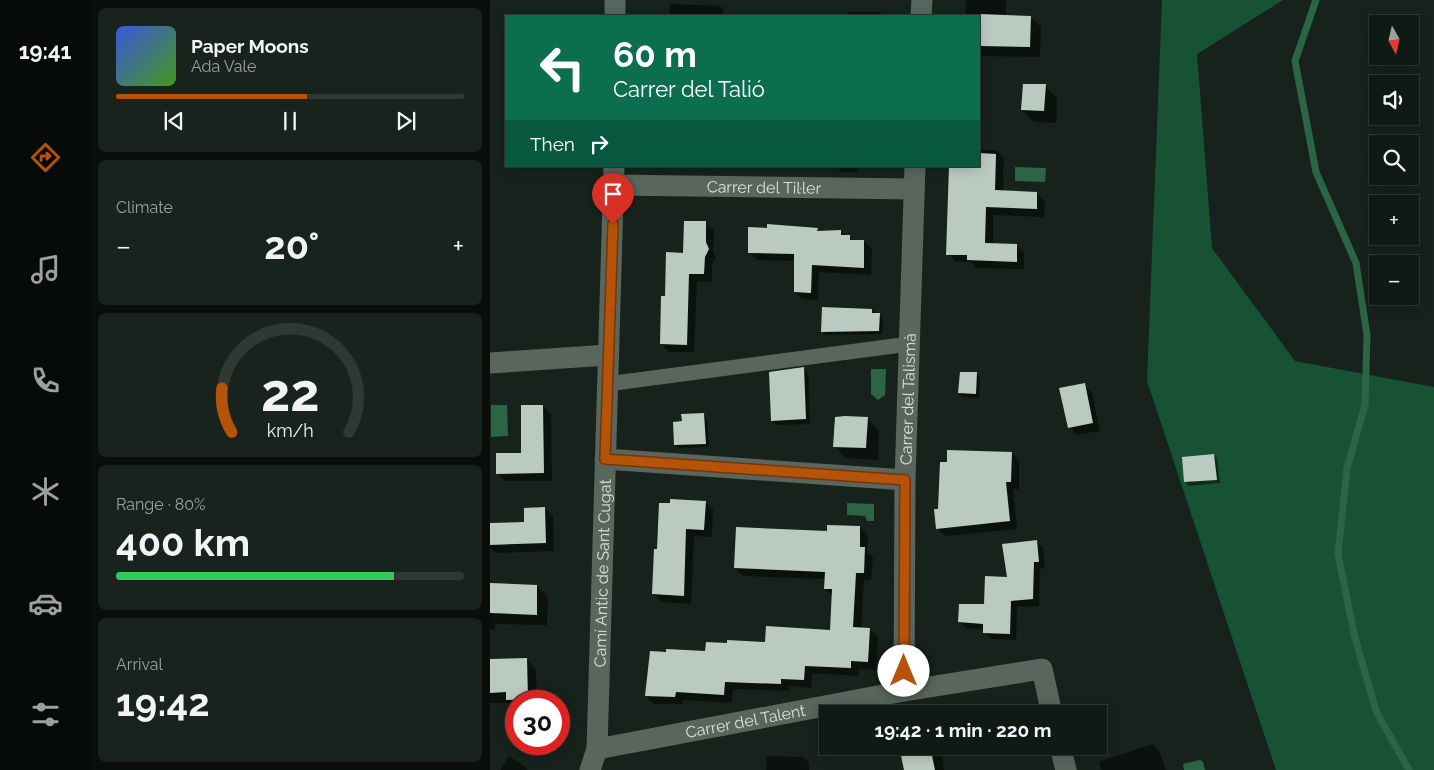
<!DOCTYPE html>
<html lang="en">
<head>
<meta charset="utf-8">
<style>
  :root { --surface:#101a14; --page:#19231d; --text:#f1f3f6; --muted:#9ca1a0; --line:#303834; --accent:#b45309 }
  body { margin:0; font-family:Raleway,sans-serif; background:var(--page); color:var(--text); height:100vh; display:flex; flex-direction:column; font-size:19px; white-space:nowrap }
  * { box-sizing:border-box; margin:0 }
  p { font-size:16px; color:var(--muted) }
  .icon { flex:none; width:28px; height:28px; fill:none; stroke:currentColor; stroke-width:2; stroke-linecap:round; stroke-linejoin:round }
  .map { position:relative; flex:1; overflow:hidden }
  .panel { display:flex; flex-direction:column; gap:8px; padding:8px; background:#090e0b; width:400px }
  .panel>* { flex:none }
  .hud { position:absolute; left:15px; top:15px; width:475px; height:152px; border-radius:0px; box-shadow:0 2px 12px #0003,0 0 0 1px var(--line); background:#0b6e4f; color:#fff; overflow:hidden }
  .needle { width:32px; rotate:172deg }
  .buttons { position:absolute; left:879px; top:15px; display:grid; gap:10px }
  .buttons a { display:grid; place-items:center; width:50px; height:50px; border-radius:0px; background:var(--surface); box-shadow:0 2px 12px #0003,0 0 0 1px var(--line); font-size:25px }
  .speed { position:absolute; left:15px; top:690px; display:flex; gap:10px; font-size:25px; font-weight:700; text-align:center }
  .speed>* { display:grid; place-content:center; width:65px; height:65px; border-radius:50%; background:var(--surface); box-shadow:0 2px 12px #0003,0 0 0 1px var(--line); line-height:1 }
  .speed .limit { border:8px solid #d22; background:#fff; color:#111 }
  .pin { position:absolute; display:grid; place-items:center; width:42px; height:42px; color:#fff; margin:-51px -21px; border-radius:50% 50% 50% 0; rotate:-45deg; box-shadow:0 0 5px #0007 }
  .pin .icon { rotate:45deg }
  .me { position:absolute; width:55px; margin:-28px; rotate:0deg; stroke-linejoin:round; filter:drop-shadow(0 0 4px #0008) }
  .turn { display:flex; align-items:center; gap:18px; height:105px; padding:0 25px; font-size:22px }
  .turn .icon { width:65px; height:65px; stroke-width:2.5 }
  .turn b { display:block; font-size:35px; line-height:42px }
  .then { display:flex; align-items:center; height:48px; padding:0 25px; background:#0003; gap:10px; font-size:19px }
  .big { font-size:38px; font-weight:700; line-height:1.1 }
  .panel .tile { flex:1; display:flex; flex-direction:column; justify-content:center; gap:8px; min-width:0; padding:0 18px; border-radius:8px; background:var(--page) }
  .panel .dial { align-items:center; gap:0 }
  .dial svg { height:130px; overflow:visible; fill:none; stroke:var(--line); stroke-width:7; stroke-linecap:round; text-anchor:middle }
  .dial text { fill:var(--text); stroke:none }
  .song { display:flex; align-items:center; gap:15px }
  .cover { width:60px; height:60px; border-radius:8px; background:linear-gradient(135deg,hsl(230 70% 55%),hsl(100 70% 35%)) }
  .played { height:5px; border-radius:2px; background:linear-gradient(90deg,var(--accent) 55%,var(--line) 55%) }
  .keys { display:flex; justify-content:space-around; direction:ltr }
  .heat { display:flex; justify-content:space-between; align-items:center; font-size:28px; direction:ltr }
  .charge { height:8px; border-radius:4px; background:linear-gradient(90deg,#34c759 80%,var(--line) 0) }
  .trip { position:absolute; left:329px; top:705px; width:288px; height:50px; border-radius:0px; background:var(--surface); box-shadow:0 2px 12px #0003,0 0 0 1px var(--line); font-weight:700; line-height:50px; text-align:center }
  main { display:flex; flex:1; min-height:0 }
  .tabs { display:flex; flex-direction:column; width:90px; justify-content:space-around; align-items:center; background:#060a08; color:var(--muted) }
  .tabs .icon { width:35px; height:35px }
  .tabs .selected { color:var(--accent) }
  .tabs b { font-size:22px; color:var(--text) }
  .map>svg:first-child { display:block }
  .forest { fill:#175234 }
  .water { fill:#2c6546 }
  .shadow { fill:#0007 }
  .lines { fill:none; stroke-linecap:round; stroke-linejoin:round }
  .stream { stroke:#2c6546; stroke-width:7 }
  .building { fill:#bbcac0 }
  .pedestrian { stroke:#58665d; stroke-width:15 }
  .minor { stroke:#58665d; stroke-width:21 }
  .route-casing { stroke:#753606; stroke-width:12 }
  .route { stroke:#b45309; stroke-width:9 }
  .labels { text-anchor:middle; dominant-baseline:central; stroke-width:5; stroke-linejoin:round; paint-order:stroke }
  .street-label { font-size:16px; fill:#d8e0db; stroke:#060a07 }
</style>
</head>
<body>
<main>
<nav class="tabs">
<b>19:41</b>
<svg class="icon selected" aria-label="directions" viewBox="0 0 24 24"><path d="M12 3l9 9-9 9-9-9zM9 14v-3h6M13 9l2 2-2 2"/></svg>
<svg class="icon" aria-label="music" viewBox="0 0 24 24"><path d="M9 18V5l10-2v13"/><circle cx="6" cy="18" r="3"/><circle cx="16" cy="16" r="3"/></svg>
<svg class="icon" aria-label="phone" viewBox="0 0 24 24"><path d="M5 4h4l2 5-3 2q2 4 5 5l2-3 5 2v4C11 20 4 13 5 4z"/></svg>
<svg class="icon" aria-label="climate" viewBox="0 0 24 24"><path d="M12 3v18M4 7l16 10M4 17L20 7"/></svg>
<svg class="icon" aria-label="car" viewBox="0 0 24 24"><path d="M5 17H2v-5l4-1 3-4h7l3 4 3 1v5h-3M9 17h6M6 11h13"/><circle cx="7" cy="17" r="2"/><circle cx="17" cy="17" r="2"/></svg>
<svg class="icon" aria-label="filters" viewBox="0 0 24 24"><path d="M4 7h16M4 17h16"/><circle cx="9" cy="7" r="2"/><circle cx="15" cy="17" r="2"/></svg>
</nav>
<section class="panel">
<div class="tile">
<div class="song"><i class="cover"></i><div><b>Paper Moons</b><p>Ada Vale</p></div></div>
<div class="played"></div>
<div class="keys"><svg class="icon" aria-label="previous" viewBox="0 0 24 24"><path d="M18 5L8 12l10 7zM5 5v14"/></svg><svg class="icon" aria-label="pause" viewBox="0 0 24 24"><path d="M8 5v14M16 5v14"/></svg><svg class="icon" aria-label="next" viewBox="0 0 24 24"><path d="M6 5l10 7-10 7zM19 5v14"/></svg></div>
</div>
<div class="tile"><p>Climate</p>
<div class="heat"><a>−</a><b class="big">20°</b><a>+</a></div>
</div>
<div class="tile dial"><svg viewBox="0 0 100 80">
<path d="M14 69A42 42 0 1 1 86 69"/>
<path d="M14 69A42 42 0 0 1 8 42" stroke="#b45309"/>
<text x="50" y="56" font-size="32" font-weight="700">22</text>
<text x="50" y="72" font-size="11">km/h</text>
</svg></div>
<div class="tile"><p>Range · 80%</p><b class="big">400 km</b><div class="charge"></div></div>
<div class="tile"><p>Arrival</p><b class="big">19:42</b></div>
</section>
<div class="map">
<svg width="944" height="770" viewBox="0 0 944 770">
  <rect width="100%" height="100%" fill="#16221b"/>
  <!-- forest -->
  <path class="forest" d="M672,0H793L707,54L722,248L805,361L944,387V770H786L657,381Z"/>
  <!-- water -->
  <g class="water">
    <path d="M525,167L556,168L555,182L525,181Z"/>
    <path d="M381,369H396L395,395L388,400L381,394Z"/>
    <path d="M1,405H17L18,436L1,437Z"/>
    <path d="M357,503L384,504V521H377L375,516L357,515Z"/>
    <path d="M710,760L713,762L715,770H694L693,764Z"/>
  </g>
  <!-- shadow -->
  <g class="shadow">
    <path d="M476,0H516V16L540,17L551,27L550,57L489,56V16H475Z"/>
    <path d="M180,4L230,6L234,10L233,16H179Z"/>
    <path d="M357,12H390L394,16H357Z"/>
    <path d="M555,86L567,98L566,123L544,122L532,110Z"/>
    <path d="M489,150H506L514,158L513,191L547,193L555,201L554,217L503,215V244L526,245L534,253V269L486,268L481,262H466L458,254L489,166Z"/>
    <path d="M348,166H367V172H351Z"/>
    <path d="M216,223L224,231L223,251L226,258L222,265V282L207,281L204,352H179L171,344L177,298L194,254Z"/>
    <path d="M327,230L330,232H351L364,241H374L382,249L381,275L329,272L328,300L312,299L305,292V261L267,260L259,252Z"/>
    <path d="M382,310L393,318L392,334L336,335L332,331Z"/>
    <path d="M313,369L318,373L320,424L287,425L282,420Z"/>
    <path d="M486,374L490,377L489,398L473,397L469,393Z"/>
    <path d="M594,384L602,392L610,431L587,435L579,427Z"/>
    <path d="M53,406L61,414L62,481H15L7,473L33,454Z"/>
    <path d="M214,415L217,418L219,447L189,448L185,445L193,422Z"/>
    <path d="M377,418L389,430L388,460L356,458L344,446Z"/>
    <path d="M522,453L529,461V489H523L527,529L455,536L447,528L458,463Z"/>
    <path d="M724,455L727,459L730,483L699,486L695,482Z"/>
    <path d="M215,502L223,510L222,537L204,536L201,604L172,602L164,594L168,550Z"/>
    <path d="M55,508L63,516L64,551L5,553L0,548V524L36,523Z"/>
    <path d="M370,527L378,536L377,552L383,557L381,580H374L371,629H379L388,637L386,670L369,669V676L322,673L321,688L299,686V691L243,689L242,703L193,700V704H164L156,696L216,652L341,631L343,596L335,589L336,579L253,576L245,568L338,532Z"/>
    <path d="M547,542L553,548L555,568L550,569L549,606L527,607L526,640L501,639L494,630L476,628L470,622L495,606Z"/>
    <path d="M0,584L47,586L58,597L57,625L5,624V630H0Z"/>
    <path d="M36,659L46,669L47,701H26V743L22,739L21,703H0V660Z"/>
    <path d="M476,706L481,714H460L459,708Z"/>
    <path d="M27,744H48V748L32,749Z"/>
    <path d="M662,744L669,751L676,770H611L609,762Z"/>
    <path d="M410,746H450L454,770H415Z"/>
    <path d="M522,746H545V747L526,752Z"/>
    <path d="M19,756L35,767L38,770H10Z"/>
    <path d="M277,756L313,757L319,763V770H334H276Z"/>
  </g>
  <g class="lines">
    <!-- stream -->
    <path class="stream" d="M826,0L805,61L826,172L866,263L877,335L875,405L857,468L848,554L865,638L886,711L919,770"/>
  </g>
  <!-- building -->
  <g class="building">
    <path d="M489,14L541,16L540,47L489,46Z"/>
    <path d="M533,84H556L554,111L531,110Z"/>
    <path d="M489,153L506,154L505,190L547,192V209L496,207L495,243L527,244V262L477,260V255H456L459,166H489Z"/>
    <path d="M194,221H216V242L219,249L215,257L214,274H199L197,345L170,344L171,296H175L176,252L193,253Z"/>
    <path d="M277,224L328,228L327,231L351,230V235H360V240H374V268L322,265L321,293L304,292V254L258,253V227L277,228Z"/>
    <path d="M332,307L382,309V313H390L389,331L331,332Z"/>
    <path d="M314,367L316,419L281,421L279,372Z"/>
    <path d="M470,372H487L486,394L468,393Z"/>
    <path d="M595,383L603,423L578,428L569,388Z"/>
    <path d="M31,405H53L54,473L6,474V453H31Z"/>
    <path d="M214,413L216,444L184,445L183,422L192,421L191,414Z"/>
    <path d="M355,416L378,417L376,448L343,447L345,417Z"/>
    <path d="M457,450L522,452L521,482H516L520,521L446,529L444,509H448L450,462H457Z"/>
    <path d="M724,454L727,480L694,482L692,457Z"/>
    <path d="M180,499L216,501L214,530L196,529L194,596L162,594L164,549H167L169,503H180Z"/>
    <path d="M55,507L56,543L0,545V523L34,522V508Z"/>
    <path d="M337,525L370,526V547H375L374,573H366L363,627L380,628L378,662L361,661V668L315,666L314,680L291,679V684L235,682L234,695L186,692L185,697L155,696L160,651L176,652V649L215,651L216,642L237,643V640L275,642L276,626L340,630L342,589H334L335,572L244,568L246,527L337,531Z"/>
    <path d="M547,540L549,562H544L543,599L521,601L520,634L493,633V624L468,622L469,604H494L495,576L517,577L512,544Z"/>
    <path d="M0,583L47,585V615L0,613Z"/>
    <path d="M37,658L38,699L16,700V692L0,693V659Z"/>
    <path d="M409,746H440L445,770H414Z"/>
  </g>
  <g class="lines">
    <!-- pedestrian -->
    <path class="pedestrian" d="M117,384L419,344"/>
    <!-- minor -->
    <g class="minor">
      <path d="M125,16V0"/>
      <path d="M431,16L432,0"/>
      <path id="s1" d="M124,185L424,189"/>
      <path d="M0,363L118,355"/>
      <path d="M115,459L415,480"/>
      <path id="s2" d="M414,691L415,480L425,166"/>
      <path d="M570,746L576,770"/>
      <path id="s3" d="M107,749L414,691L552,669L562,714"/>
      <path id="s4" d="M100,770L107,749L124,166"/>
    </g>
  </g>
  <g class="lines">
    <defs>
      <path id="route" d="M123,224L115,459L415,480L414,671"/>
    </defs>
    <!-- route casing -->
    <use href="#route" class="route-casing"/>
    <!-- route -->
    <use href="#route" class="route"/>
  </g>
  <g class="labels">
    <!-- street labels -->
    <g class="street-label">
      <text stroke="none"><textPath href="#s1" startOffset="150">Carrer del Til·ler</textPath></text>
      <text stroke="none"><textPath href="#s2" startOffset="292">Carrer del Talismà</textPath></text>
      <text stroke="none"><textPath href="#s4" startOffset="198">Camí Antic de Sant Cugat</textPath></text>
      <text stroke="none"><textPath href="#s3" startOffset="151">Carrer del Talent</textPath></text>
    </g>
  </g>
</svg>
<div class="buttons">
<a><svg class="needle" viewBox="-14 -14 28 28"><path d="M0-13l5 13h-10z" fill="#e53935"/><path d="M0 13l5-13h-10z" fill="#9ca1a0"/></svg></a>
<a><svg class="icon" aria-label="sound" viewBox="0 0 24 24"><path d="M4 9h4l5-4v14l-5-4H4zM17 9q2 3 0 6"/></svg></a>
<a><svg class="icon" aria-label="search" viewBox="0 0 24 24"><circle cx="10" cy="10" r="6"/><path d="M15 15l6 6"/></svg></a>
<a>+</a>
<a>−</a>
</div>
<div class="speed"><div class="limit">30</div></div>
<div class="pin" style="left:123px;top:224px;background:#d93025"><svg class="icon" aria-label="arrive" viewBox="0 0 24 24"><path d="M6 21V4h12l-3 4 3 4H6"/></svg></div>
<svg class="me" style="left:414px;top:671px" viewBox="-20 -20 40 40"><circle r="19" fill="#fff"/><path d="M0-13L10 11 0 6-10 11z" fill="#b45309"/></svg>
<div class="trip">19:42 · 1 min · 220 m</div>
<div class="hud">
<div class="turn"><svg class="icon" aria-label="left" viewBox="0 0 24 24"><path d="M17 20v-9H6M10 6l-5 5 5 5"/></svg><div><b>60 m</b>Carrer del Talió</div></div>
<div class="then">Then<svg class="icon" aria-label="right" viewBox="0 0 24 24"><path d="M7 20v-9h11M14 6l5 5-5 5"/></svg></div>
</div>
</div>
</main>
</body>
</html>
